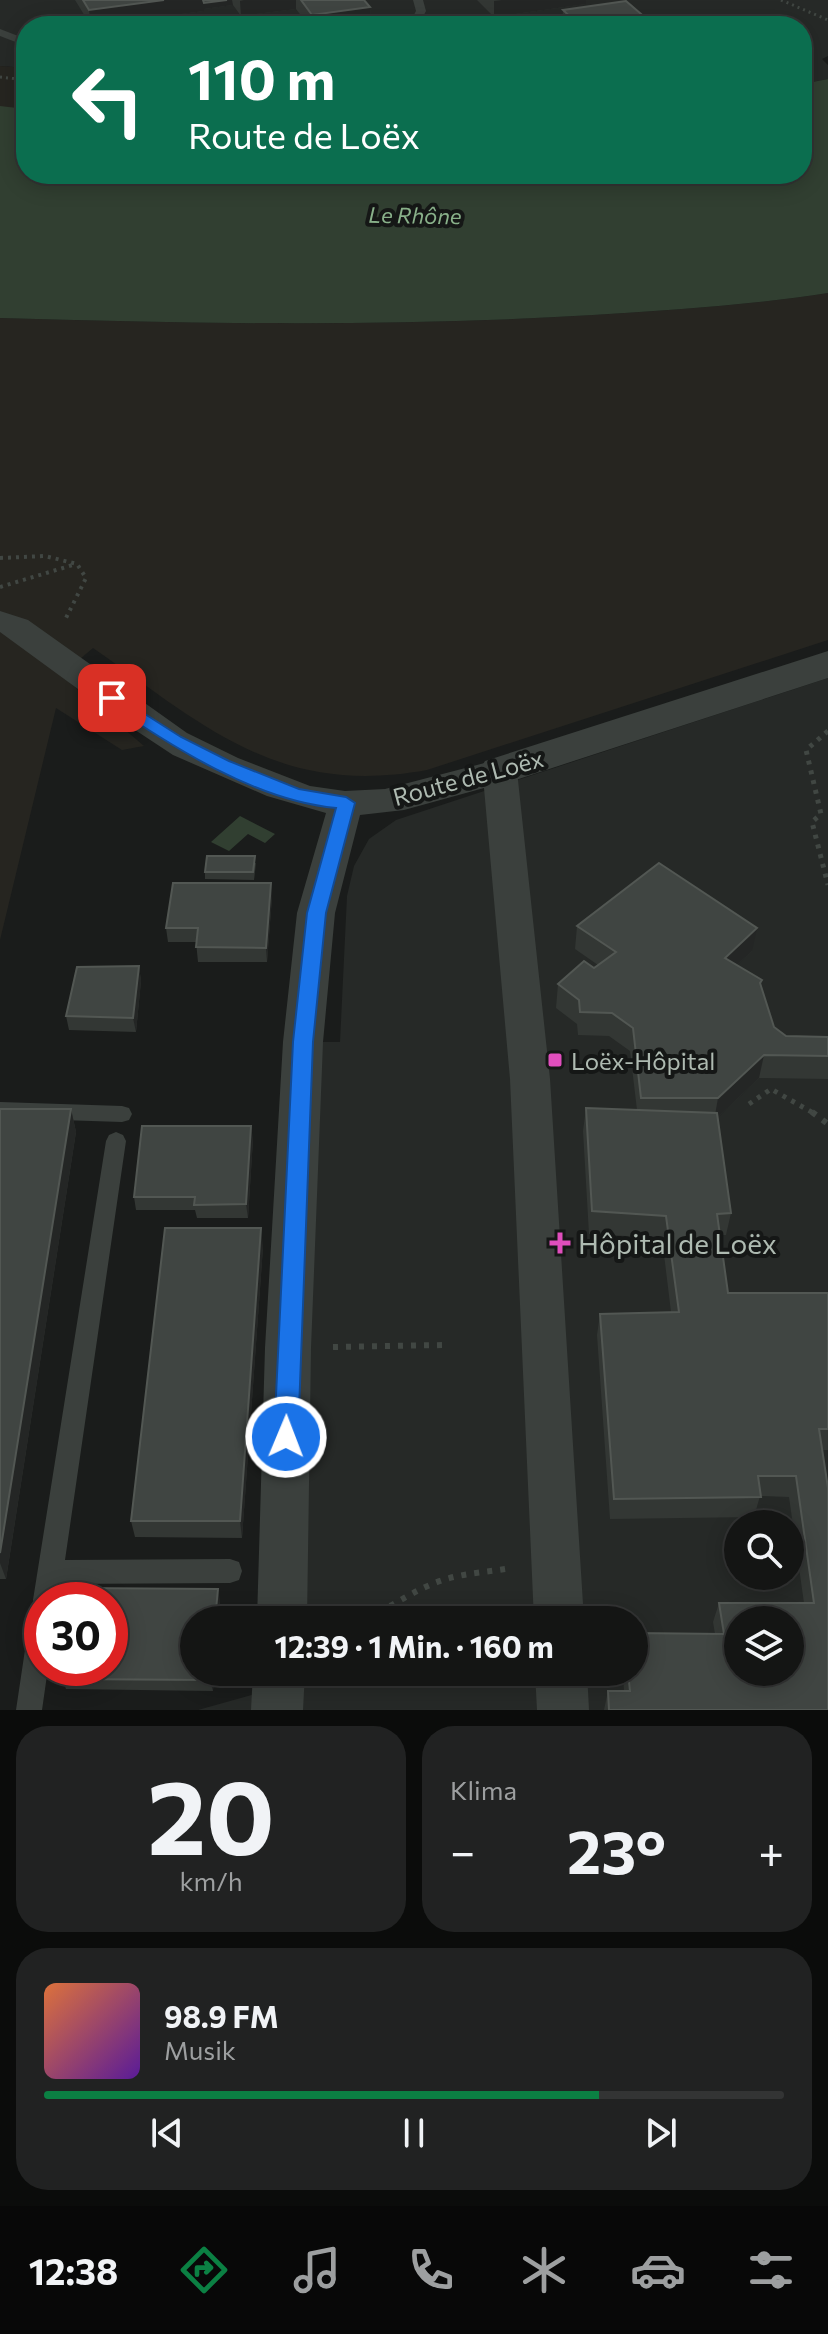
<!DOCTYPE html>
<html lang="de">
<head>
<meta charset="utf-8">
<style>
  :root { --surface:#141514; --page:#212222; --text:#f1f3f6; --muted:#9d9fa0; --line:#333434; --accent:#0b8043 }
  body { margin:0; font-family:Commissioner,sans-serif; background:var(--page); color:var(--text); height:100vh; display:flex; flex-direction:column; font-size:30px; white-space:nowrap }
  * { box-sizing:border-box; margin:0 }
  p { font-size:26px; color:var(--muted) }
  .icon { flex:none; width:44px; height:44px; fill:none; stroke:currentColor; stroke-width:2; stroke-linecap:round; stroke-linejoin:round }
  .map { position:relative; height:1710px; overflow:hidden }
  .details { display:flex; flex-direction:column; gap:16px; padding:16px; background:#0b0c0b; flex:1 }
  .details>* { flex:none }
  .banner { position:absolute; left:16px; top:16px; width:796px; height:168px; border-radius:32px; box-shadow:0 4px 20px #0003,0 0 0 2px var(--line); background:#0b6e4f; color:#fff; overflow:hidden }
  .fabs { position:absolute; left:724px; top:1510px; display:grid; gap:16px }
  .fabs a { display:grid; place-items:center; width:80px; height:80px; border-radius:50%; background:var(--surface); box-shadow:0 4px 20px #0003,0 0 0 2px var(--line); font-size:40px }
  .speed { position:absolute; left:24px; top:1582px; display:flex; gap:16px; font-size:40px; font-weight:700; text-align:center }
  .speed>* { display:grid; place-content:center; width:104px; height:104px; border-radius:50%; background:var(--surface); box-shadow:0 4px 20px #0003,0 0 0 2px var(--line); line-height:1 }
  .speed .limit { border:12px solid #d22; background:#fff; color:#111 }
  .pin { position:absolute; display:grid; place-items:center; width:68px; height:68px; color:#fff; margin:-34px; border-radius:16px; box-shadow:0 4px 12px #0006 }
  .me { position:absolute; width:88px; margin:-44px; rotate:1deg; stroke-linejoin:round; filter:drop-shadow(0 0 6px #0008) }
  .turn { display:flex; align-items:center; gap:28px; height:168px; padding:0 40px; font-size:36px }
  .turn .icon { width:104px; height:104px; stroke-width:2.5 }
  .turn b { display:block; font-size:56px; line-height:68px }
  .big { font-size:60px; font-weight:700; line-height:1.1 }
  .details .tile { flex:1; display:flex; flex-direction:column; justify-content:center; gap:12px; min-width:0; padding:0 28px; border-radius:32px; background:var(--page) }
  .details .dial { align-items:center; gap:0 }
  .dial b { font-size:104px; line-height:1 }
  .song { display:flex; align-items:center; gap:24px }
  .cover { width:96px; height:96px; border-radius:12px; background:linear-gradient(135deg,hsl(20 70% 55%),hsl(270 70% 35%)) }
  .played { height:8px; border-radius:4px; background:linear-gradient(90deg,var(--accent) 75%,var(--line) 75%) }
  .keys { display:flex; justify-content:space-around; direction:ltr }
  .heat { display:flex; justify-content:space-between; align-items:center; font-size:44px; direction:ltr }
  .details .tiles { flex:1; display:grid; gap:16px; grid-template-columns:1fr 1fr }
  .tile:last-child { grid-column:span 2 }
  .trip { position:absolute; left:180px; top:1606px; width:468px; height:80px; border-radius:40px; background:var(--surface); box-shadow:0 4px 20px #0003,0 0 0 2px var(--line); font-weight:700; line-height:80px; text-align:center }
  .dock { display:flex; height:128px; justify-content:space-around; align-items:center; background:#080808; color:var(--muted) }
  .dock .icon { width:56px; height:56px }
  .dock .active { color:var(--accent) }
  .dock b { font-size:36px; color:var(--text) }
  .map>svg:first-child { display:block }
  .built { fill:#262927; fill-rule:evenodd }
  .green { fill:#262520 }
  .water { fill:#313f31 }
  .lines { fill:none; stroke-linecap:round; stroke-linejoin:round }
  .path-far3 { stroke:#414743; stroke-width:3; stroke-dasharray:2 4; stroke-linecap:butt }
  .path-far2 { stroke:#414743; stroke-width:4; stroke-dasharray:3 5; stroke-linecap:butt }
  .path-far1 { stroke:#414743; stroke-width:5; stroke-dasharray:4 6; stroke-linecap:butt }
  .path { stroke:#414743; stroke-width:6; stroke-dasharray:5 8; stroke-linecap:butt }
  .service { fill:#3b403d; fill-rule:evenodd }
  .minor { fill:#3b403d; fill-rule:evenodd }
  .tertiary { fill:#3b403d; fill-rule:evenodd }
  .wall { fill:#333734 }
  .shaded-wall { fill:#242625 }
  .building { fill:#404542; stroke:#525753; stroke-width:2; fill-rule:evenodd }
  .route { fill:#1a73e8; stroke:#114b97; stroke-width:2 }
  .poi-dot { fill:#e04ebd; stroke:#151716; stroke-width:3 }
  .labels { text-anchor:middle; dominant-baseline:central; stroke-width:8; stroke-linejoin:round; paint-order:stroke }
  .far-water-label { font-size:22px; font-style:italic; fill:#89b18a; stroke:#151716 }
  .street-label { font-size:24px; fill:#aebab1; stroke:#151716 }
  .poi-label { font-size:24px; fill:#aebab1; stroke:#151716; text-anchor:start }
  .near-poi-label { font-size:28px; fill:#aebab1; stroke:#151716; text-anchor:start }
</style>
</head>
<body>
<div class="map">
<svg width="828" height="1710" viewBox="0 0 828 1710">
  <rect width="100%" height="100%" fill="#1a1c1b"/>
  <!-- built -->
  <g class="built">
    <path d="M0,0H828V56L822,59L828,65V79L802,84V26H26V68L0,66Z"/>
    <path d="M828,678V1710H198L277,1688L279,1672H634V1620H282L303,1042H340L347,896L354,866L369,839L396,820ZM738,1524H790V1576H738ZM738,1620H790V1672H738Z"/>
  </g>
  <!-- green -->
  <g class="green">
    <path d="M0,66L26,68V122L0,120Z"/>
    <path d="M828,293V640L427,770C279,797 206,727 93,648L61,675L144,746L122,750L56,708L0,940V318C198,324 396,327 593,315C672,310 750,305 828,293Z"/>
  </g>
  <!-- water -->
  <g class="water">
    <path d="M828,79V293C750,305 672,310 593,315C396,327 198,324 0,318V106L26,109V174H802V100L813,98L802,89V84Z"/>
    <path d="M240,816L275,834L265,843L248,834L229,851L211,842Z"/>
  </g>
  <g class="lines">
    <!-- path-far3 -->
    <g class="path-far3">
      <path d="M781,0L828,20"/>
      <path d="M0,77L26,80"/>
    </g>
    <!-- path-far2 -->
    <g class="path-far2">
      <path d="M0,558L45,556L77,564L86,578L66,618"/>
      <path d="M0,587L76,564"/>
    </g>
    <!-- path-far1 -->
    <g class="path-far1">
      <path d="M828,731L806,750L821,814L812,822L828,885"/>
      <path d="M749,1104L771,1089L815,1114"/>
    </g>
    <!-- path -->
    <g class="path">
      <path d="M812,1112L828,1124"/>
      <path d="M333,1347L444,1345"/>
      <path d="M327,1618C387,1621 395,1596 443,1580C464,1573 489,1572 511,1568"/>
    </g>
    <!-- service -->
    <g class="service">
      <path d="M413,0H423L426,11L418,26H408L416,11Z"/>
      <path d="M0,29L26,39V46L0,36Z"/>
      <path d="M0,1102L122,1106L129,1108L132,1114L129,1120L122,1122L0,1118Z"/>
      <path d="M116,1132L123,1135L126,1141L65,1560L230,1559L239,1562L242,1571L239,1580L230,1583L61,1584L59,1600H42V1668H48L42,1710H16L29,1623L33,1614L41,1611L37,1609L33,1600L106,1141L109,1135Z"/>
    </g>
    <!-- minor -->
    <g class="minor">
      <path d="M0,611L28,620L187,733L238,758L310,786L345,791L385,789L500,759L512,763L517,771L550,1079L584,1620H534L510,1079L484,788L404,810L360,815L335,913L323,1042L311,1348L307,1620H257L265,1348L283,1042L297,913L326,813L267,796L173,755L123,722L0,632Z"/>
      <path d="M253,1672H305L303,1710H251Z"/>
      <path d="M535,1672H587L589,1710H537Z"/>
    </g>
    <!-- tertiary -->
    <path class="tertiary" d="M828,651V678L500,785L485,781L479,771L485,761Z"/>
  </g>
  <!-- wall -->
  <g class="wall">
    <path d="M75,0H364L370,7L371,23L349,26H309L296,9L241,16L233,5L204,9V11L91,26Z"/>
    <path d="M477,0H586V4L494,17Z"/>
    <path d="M563,10L655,26H562Z"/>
    <path d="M256,863L254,880L205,879V872Z"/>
    <path d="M272,897L267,962H198L196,942H168L166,928Z"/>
    <path d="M577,926L752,951L737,965L762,980L761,985L774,1027L786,1036L828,1037V1079L759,1078L718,1117L731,1213L726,1235H720L728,1293H828V1450H822L828,1710H604L608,1691H624L623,1672H634L715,1634L713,1622L719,1603H804L789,1497L760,1496L754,1517L610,1519L597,1335L600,1314L671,1312L662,1238L589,1234L583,1131L586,1108L637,1110L630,1051L609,1036L578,1035L577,1024L556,1008L558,984L598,965L575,949Z"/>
    <path d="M139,966L141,981L136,1032L69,1030L66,1016Z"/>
    <path d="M0,1109H71L76,1132L6,1579H0Z"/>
    <path d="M253,1139L248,1218H197L195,1210H136L134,1197Z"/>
    <path d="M263,1247L242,1538L135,1537L131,1521Z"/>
    <path d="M220,1601L213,1691L66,1689L62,1679Z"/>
  </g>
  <!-- shaded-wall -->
  <g class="shaded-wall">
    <path d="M164,0H232L233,5L204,9V11L91,26L89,10Z"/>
    <path d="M244,0H296V9L241,16L240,1Z"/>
    <path d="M502,0H586V4L494,17V1Z"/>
    <path d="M370,7L371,23L349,26H313L312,15Z"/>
    <path d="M271,883L272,897L267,962L266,948Z"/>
    <path d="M757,928L752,951L720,981L725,958Z"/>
    <path d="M139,966L141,981L136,1032L133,1018Z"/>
    <path d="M764,1055L759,1078L714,1121L718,1098Z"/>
    <path d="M71,1109L76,1132L6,1579L0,1563V1553Z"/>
    <path d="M251,1126L253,1139L248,1218L246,1204Z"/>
    <path d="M261,1228L263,1247L242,1538L240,1521Z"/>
    <path d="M218,1589L220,1601L218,1620H215Z"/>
    <path d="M211,1672H214L213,1691L210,1680Z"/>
  </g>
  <!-- building -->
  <g class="building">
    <path d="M83,0H164L89,10Z"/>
    <path d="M203,0H227L204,3Z"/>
    <path d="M301,0H364L370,7L312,15Z"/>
    <path d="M626,1L655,26H580L563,10Z"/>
    <path d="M207,856H255L253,872H205Z"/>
    <path d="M659,863L757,928L725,958L762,980L760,983L774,1027L786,1036L828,1037V1056L764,1055L718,1098H641L633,1028L612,1013L580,1012L579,1000L558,984L584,961L594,968L616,952L577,926Z"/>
    <path d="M173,883H271L266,948L196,947L198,928H166Z"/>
    <path d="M139,966L133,1018L66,1016L77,967Z"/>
    <path d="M586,1108L717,1113L731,1213L717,1214L728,1293H828V1429H819L828,1488V1710H609L608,1691H630L628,1672H634V1633L724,1634L719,1603H814L796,1476H758L761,1497L614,1499L600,1314L679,1312L666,1216L592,1211ZM738,1620H790V1672H738Z"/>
    <path d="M0,1109H71L0,1553Z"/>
    <path d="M142,1126H251L246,1204L194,1205L195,1197H134Z"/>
    <path d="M165,1228H261L240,1521H131Z"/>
    <path d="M74,1588L218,1589L215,1620H194V1672H211L210,1680L62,1679L63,1668H110V1600H73Z"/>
  </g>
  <!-- route -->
  <path class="route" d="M112,693L181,737L229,761L299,789L346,797L355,803L326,913L313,1042L298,1437L295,1445L286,1448L278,1445L274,1437L293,1042L307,913L336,808C256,801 171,746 106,702L103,698Z"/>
  <!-- markers -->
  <g class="poi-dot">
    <rect x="547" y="1052" width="16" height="16" rx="4"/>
    <path d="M556 1231h8v8h8v8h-8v8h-8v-8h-8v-8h8z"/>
  </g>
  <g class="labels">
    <!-- far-water labels -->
    <g class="far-water-label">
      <text transform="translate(415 215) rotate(1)">Le Rhône</text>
    </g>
    <!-- street labels -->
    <g class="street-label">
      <text transform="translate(468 777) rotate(-15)">Route de Loëx</text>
    </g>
    <!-- poi labels -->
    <g class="poi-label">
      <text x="571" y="1060">Loëx-Hôpital</text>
    </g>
    <!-- near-poi labels -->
    <g class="near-poi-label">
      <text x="578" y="1243">Hôpital de Loëx</text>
    </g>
  </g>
</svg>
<div class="fabs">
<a><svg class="icon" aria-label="search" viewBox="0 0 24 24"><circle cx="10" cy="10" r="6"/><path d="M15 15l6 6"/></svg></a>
<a><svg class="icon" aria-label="layers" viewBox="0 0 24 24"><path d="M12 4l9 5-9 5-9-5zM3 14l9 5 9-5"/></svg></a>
</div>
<div class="speed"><div class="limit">30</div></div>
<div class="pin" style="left:112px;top:698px;background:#d93025"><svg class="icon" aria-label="arrive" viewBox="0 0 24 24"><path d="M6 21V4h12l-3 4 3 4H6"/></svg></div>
<svg class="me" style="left:286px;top:1437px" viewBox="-20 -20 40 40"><circle r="17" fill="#1a73e8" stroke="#fff" stroke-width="3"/><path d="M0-11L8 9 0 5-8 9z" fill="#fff"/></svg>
<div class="trip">12:39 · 1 Min. · 160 m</div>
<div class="banner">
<div class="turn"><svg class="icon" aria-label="left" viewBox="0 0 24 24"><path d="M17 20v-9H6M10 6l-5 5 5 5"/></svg><div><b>110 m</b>Route de Loëx</div></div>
</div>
</div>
<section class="details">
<div class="tiles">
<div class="tile dial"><b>20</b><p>km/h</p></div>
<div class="tile"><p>Klima</p>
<div class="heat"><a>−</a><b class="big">23°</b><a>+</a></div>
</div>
<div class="tile">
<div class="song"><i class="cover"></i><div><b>98.9 FM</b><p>Musik</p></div></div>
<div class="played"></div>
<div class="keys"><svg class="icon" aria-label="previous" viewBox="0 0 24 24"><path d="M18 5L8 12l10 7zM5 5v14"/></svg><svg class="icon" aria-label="pause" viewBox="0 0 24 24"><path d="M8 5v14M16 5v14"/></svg><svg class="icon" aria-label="next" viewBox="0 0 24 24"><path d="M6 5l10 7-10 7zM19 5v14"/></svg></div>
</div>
</div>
</section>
<nav class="dock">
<b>12:38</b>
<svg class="icon active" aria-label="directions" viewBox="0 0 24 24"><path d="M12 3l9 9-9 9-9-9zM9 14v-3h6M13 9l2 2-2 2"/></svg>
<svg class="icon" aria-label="music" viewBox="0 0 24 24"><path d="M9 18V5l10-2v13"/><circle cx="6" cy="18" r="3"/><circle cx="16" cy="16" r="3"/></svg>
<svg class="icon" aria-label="phone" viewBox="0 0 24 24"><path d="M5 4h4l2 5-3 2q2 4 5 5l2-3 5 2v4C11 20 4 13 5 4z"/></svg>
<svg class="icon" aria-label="climate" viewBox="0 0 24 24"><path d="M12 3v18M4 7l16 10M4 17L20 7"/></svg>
<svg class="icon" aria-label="car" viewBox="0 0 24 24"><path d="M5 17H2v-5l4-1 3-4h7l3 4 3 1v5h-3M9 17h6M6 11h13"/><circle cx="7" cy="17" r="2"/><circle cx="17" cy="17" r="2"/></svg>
<svg class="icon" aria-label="filters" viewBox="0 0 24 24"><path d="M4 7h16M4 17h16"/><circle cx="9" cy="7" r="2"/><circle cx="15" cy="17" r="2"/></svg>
</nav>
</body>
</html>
